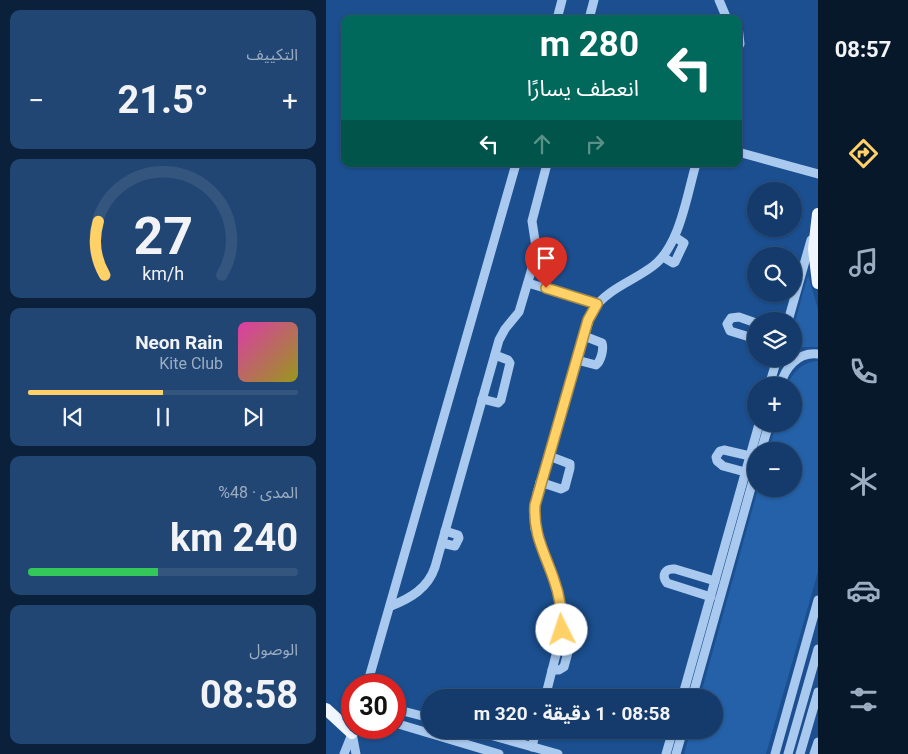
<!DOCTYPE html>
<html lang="ar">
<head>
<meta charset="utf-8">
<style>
  :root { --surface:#143b6b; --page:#214673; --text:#f1f3f6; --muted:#9dadc1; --line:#33557e; --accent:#ffd166 }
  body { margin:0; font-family:Roboto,"Noto Sans Arabic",sans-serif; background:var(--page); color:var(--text); direction:rtl; height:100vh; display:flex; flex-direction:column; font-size:19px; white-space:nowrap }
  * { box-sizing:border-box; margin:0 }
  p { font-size:16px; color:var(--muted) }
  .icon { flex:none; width:28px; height:28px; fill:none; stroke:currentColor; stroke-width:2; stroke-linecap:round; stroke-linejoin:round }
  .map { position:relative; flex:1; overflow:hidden; direction:ltr }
  .details { display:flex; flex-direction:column; gap:10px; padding:10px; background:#0b203b; width:326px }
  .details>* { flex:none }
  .hud { position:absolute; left:15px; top:15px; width:401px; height:152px; border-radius:10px; box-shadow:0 1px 4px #0004,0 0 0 1px var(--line); direction:rtl; background:#00695c; color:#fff; overflow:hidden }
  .tools { position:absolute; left:421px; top:182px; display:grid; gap:10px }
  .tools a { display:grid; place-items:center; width:55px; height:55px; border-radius:50%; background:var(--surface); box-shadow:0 1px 4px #0004,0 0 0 1px var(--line); font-size:25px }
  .speed { position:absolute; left:15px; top:674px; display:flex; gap:10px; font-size:25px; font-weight:700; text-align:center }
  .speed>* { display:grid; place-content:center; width:65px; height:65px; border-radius:50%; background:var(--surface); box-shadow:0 1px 4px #0004,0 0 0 1px var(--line); line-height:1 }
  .speed .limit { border:8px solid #d22; background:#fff; color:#111 }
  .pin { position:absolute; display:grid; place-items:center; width:42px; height:42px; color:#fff; margin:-51px -21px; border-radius:50% 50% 50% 0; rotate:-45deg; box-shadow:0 0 5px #0007 }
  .pin .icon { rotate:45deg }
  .me { position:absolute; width:55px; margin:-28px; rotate:356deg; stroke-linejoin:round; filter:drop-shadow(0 0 4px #0008) }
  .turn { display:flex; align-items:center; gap:18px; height:105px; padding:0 20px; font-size:22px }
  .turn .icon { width:65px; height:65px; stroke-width:2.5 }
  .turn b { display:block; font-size:35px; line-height:42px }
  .lanes { display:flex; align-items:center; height:48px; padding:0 20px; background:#0003; justify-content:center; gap:25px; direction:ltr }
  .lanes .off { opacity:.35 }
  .big { font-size:38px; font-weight:700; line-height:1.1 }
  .details .card { flex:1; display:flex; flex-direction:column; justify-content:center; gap:8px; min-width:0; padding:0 18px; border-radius:10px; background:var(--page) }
  .details .dial { align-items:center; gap:0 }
  .dial svg { height:130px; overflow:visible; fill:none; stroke:var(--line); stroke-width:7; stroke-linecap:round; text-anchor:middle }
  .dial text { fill:var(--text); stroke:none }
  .song { display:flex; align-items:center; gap:15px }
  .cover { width:60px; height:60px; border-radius:8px; background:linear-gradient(135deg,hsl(320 70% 55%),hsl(60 70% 35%)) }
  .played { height:5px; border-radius:2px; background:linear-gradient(90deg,var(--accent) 50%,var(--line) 50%) }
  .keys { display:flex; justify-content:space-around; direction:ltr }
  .heat { display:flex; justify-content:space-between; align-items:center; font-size:28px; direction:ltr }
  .charge { height:8px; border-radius:4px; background:linear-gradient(90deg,#34c759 48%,var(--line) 0) }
  .trip { position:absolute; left:95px; top:689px; width:302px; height:50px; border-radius:25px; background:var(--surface); box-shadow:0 1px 4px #0004,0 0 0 1px var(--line); font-weight:700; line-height:50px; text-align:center; direction:rtl }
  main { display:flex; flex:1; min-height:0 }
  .tab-bar { display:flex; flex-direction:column; width:90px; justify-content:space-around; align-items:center; background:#08182b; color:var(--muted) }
  .tab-bar .icon { width:35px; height:35px }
  .tab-bar .selected { color:var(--accent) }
  .tab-bar b { font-size:22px; color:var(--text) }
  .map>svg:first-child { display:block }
  .green { fill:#2461a8 }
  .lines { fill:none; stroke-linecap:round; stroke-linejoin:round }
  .minor { stroke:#a9c9ee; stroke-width:9 }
  .major { stroke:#f0f6ff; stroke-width:12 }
  .route-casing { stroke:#a68842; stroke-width:12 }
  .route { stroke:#ffd166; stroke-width:9 }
</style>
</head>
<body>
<main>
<nav class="tab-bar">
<b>08:57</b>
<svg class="icon selected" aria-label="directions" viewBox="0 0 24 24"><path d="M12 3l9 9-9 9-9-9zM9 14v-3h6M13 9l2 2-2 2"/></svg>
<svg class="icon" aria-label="music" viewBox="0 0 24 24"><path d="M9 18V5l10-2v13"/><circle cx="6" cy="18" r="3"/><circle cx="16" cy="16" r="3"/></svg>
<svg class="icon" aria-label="phone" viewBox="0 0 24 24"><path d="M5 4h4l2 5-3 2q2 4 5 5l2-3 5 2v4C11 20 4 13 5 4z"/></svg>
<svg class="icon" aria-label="climate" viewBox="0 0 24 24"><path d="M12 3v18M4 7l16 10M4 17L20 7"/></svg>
<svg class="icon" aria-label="car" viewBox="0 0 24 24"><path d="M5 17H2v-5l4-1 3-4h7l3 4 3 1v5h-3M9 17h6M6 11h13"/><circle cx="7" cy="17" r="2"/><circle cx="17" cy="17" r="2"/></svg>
<svg class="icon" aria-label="filters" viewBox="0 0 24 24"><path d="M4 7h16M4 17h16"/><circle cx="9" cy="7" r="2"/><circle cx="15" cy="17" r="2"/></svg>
</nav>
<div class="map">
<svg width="492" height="754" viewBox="0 0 492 754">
  <rect width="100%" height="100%" fill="#1b4f8f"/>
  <!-- green -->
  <g class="green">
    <path d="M482,275L492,309V347H475L468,352V325Z"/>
    <path d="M492,361V572L440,754H358L365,730H389V698L374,697L432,489H468V451H443L450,424H468V386H461V384C469,371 476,362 492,361Z"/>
  </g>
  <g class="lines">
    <!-- minor -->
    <g class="minor">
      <path d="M393,0L401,19"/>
      <path d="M231,19L236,0"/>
      <path d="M263,19L268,0"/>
      <path d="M412,26L414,44L412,47"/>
      <path d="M412,152L492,174"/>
      <path d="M337,257L347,263L349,262L358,243L349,237"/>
      <path d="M202,283L271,304"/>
      <path d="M462,321L485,240"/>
      <path d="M430,323L413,317L405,318L401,324L404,331L430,339"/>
      <path d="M251,360L270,365C275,361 278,349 276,343L258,336"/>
      <path d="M443,386L451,359"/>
      <path d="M454,386C459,368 471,352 492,354"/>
      <path d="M156,399L172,403L175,400L184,363L182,360L169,355"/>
      <path d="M435,451L443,424"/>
      <path d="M419,472L397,466L391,461L390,457L394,451L398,450L424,456"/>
      <path d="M214,482L235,489L239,487L244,468V464L223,456"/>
      <path d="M116,543L129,546L133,538L132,535L119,531"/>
      <path d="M385,597L341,583C335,575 339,568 349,569L389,581"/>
      <path d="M65,606C85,598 102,588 109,567L173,340L179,329L193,312L209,258L210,247L206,221L221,164"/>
      <path d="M226,670H233L238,667L245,641L244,636L236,630"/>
      <path d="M41,685L190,164"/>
      <path d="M219,698L235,635L236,621L229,581L209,529L208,517L211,493L266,311C282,288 306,282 327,266C354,246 361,194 370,164"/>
      <path d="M356,698L433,424"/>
      <path d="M366,698L430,470"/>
      <path d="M69,709L104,718"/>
      <path d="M69,723L173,754"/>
      <path d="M146,730L232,754"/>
      <path d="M26,733L30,754"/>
      <path d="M206,747L210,730"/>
      <path d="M18,754L28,729"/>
      <path d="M340,754L347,730"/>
      <path d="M350,754L357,730"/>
      <path d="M449,754L492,600"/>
      <path d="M462,754L492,649"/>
      <path d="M474,754L492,692"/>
      <path d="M488,754L492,742"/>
    </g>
    <!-- major -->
    <g class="major">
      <path d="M492,214L488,249L492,283"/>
      <path d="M0,709L26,733"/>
    </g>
  </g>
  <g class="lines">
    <defs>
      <path id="route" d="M220,288L271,304L262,320L209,505C207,535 219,553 228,580C234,596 236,613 236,630"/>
    </defs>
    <!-- route casing -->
    <use href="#route" class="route-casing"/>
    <!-- route -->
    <use href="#route" class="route"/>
  </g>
</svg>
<div class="tools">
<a><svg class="icon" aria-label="sound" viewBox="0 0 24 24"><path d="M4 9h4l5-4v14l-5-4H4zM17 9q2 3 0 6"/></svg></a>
<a><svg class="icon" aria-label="search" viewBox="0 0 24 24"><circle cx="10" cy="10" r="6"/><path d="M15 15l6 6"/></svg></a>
<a><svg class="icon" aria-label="layers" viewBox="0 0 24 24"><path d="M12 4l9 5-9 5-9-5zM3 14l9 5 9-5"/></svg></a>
<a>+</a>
<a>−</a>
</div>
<div class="speed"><div class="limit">30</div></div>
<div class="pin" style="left:220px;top:288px;background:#d93025"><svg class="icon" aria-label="arrive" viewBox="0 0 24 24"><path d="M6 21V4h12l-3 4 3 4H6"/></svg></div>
<svg class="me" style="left:236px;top:630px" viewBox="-20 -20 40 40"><circle r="19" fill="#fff"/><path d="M0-13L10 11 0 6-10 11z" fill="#ffd166"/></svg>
<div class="trip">08:58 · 1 دقيقة · 320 m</div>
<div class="hud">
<div class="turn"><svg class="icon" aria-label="left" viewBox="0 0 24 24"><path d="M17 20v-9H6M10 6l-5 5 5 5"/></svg><div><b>280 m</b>انعطف يسارًا</div></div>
<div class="lanes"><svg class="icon" aria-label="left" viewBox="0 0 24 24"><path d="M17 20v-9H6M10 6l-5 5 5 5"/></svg><svg class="icon off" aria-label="ahead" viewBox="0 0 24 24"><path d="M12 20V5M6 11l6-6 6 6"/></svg><svg class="icon off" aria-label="right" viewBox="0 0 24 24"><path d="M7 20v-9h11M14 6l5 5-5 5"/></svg></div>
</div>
</div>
<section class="details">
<div class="card"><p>التكييف</p>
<div class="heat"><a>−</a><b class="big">21.5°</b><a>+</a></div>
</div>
<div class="card dial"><svg viewBox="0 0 100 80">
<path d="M14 69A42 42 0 1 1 86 69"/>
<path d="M14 69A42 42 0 0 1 10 36" stroke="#ffd166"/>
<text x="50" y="56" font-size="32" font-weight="700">27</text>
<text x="50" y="72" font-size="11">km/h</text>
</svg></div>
<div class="card">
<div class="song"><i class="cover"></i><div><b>Neon Rain</b><p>Kite Club</p></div></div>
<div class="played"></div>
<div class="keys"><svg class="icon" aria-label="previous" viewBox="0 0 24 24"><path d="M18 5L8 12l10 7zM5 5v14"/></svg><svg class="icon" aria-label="pause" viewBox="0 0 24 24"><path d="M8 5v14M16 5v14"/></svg><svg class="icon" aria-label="next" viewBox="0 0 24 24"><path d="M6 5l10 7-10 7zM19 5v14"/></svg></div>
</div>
<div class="card"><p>المدى · 48%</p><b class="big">240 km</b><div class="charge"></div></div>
<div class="card"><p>الوصول</p><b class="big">08:58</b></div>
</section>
</main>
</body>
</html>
